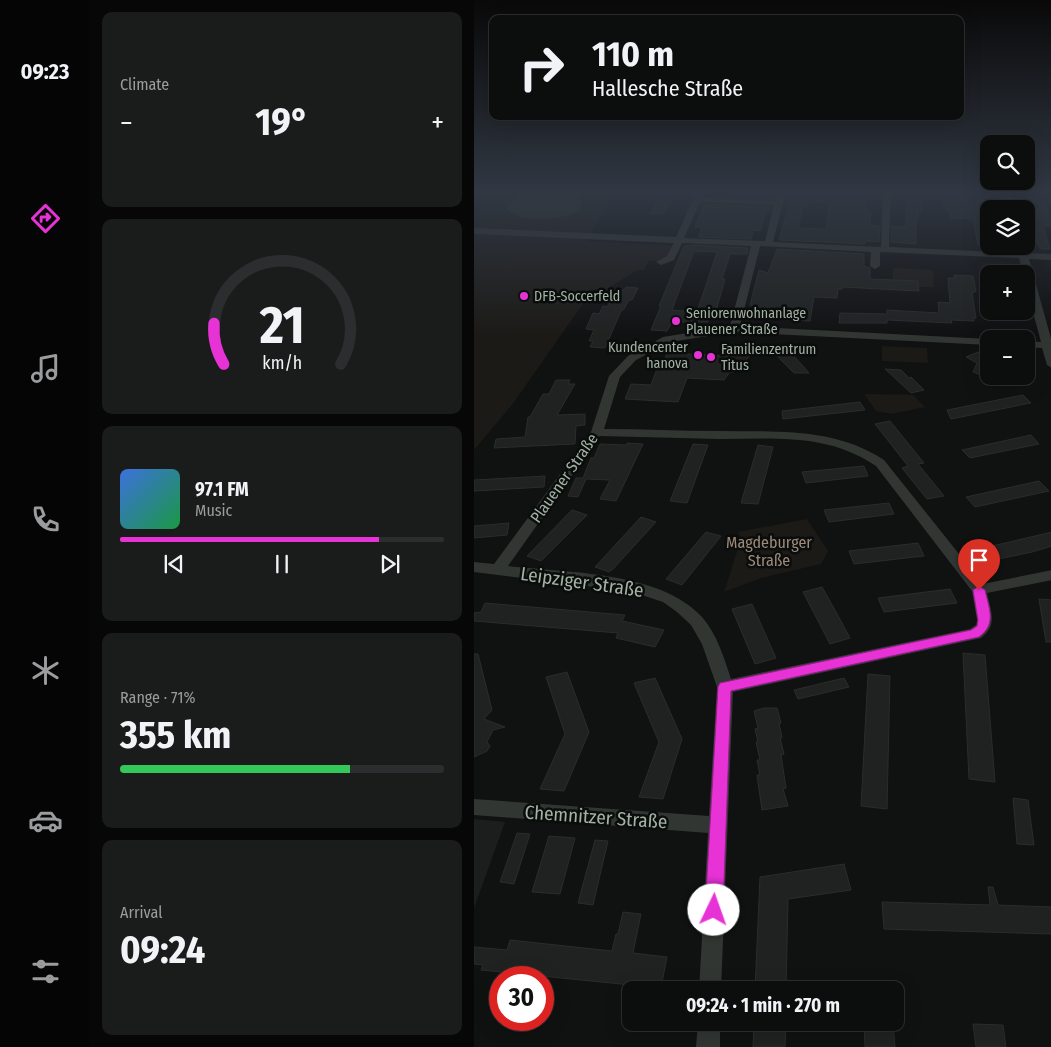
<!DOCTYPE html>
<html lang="en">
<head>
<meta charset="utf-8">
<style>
  :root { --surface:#0c0d0d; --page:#1a1b1b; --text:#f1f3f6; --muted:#9a9c9d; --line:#2c2d2e; --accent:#e732d6 }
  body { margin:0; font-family:"Fira Sans Condensed",sans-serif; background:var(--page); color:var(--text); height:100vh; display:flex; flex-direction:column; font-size:19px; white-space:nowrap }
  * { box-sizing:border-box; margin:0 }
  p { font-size:16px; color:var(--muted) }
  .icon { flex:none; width:28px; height:28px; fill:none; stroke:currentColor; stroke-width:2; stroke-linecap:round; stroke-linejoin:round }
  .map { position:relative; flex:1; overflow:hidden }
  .side { display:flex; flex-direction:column; gap:12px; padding:12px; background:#070707; width:384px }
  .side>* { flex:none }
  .guide { position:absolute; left:15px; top:15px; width:475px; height:105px; border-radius:10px; box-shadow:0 5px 20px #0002,0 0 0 1px var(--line); background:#0c0d0d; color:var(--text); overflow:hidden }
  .tools { position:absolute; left:506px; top:135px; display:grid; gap:10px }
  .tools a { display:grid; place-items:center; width:55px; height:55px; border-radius:10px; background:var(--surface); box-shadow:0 5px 20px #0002,0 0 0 1px var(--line); font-size:25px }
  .speed { position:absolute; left:15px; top:966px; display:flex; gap:10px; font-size:25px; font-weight:700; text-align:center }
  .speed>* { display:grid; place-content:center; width:65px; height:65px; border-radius:50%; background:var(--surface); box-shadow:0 5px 20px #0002,0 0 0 1px var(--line); line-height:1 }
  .speed .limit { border:8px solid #d22; background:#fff; color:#111 }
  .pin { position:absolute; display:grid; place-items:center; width:42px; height:42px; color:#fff; margin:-51px -21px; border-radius:50% 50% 50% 0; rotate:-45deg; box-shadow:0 0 5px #0007 }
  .pin .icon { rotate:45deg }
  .me { position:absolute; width:55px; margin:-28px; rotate:3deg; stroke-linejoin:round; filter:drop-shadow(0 0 4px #0008) }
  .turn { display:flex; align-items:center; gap:18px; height:105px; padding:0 20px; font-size:22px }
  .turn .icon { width:65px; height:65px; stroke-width:2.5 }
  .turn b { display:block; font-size:35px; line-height:42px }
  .big { font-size:38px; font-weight:700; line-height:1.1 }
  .side .widget { flex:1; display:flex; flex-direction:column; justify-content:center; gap:8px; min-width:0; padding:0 18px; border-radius:10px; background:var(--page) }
  .side .dial { align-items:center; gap:0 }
  .dial svg { height:130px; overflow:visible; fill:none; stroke:var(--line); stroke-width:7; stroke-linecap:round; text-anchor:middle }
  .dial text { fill:var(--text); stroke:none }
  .song { display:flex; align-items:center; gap:15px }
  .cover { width:60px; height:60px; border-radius:8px; background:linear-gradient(135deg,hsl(220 70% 55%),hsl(140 70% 35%)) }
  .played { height:5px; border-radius:2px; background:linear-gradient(90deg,var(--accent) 80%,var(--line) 80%) }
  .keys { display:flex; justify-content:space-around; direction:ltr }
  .heat { display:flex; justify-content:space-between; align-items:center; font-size:28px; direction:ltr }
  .charge { height:8px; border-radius:4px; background:linear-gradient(90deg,#34c759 71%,var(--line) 0) }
  .trip { position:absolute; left:148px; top:981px; width:282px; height:50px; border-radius:10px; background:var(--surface); box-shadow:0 5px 20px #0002,0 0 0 1px var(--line); font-weight:700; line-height:50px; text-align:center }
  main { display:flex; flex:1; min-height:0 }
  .dock { display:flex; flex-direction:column; width:90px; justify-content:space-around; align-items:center; background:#050505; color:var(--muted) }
  .dock .icon { width:35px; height:35px }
  .dock .selected { color:var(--accent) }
  .dock b { font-size:22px; color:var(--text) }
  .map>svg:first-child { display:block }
  .built { fill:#1c1e1d }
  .green { fill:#1c1a17 }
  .water { fill:#293427 }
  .building { fill:#202221; stroke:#2a2d2c; fill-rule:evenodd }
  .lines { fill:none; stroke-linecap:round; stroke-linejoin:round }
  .minor { fill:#313633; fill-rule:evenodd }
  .route { fill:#e732d6; stroke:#96208b }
  .poi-dot { fill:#e732d6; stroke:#0b0c0c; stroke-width:2 }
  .labels { text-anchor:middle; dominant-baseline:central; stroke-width:5; stroke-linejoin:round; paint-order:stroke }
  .far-poi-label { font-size:14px; fill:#a2b2a4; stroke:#0b0c0c; text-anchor:start }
  .street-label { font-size:16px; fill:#a2b2a4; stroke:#0b0c0c }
  .park-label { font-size:16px; fill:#9c8b7a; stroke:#0b0c0c }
  .near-street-label { font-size:19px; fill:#a2b2a4; stroke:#0b0c0c }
</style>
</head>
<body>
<main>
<nav class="dock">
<b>09:23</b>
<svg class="icon selected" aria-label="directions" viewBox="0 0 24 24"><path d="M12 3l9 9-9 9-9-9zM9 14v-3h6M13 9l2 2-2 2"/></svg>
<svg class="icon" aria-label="music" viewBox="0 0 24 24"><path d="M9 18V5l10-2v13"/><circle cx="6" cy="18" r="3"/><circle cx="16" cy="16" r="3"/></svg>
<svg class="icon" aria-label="phone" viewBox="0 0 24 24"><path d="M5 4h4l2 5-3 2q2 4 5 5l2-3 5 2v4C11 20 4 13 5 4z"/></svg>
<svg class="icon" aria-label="climate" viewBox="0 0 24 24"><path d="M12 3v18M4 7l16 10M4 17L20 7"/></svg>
<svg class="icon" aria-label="car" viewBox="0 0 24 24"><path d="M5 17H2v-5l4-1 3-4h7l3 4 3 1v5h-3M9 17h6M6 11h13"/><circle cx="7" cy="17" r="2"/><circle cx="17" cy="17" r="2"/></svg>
<svg class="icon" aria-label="filters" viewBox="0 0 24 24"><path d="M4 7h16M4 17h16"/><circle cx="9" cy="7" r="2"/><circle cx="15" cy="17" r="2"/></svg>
</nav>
<section class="side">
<div class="widget"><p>Climate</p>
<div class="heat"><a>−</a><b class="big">19°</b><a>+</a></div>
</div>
<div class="widget dial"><svg viewBox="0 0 100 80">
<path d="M14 69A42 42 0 1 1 86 69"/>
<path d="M14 69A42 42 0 0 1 8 44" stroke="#e732d6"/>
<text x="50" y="56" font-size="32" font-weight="700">21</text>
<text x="50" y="72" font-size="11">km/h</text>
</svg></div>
<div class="widget">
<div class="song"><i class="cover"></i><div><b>97.1 FM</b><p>Music</p></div></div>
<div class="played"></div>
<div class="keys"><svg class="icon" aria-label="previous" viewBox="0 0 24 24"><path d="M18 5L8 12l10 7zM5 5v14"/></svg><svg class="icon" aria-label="pause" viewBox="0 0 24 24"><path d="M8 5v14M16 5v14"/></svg><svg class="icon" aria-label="next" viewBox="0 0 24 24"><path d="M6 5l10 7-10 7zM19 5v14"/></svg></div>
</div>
<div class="widget"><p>Range · 71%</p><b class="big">355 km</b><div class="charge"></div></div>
<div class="widget"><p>Arrival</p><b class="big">09:24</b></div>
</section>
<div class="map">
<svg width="578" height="1047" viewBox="0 0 578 1047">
  <rect width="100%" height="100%" fill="#101111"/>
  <!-- built -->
  <path class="built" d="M0,819L31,822L0,908Z"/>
  <!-- green -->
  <g class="green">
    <path d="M0,191H142L112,241L199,246L193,258L184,261H175L170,270H163L133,289H117L113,298L38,405L0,450Z"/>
    <path d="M419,268L459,270L460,287H445V281L419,280Z"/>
    <path d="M408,346L453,348L454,363L408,361Z"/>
    <path d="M390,394L439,395L451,407L418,414L402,411Z"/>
    <path d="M333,519L354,551L347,564L287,578L250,592L267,539L264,532Z"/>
  </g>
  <!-- water -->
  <path class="water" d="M53,191H104L107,204L106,210C93,220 40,224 32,207L42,197Z"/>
  <!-- building -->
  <g class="building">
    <path d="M189,191H201L189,214H176Z"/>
    <path d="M237,191H277L301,192L299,199L235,196Z"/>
    <path d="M314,191H387V193H391L390,207H392V210L397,211L396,225L406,226L405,242L391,241V244L305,240L317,199H312ZM334,200L356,201L352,229L324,228L329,205L333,206Z"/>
    <path d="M468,191H507L515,247L504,246L499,219L477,218L476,212H473L472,207H470Z"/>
    <path d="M549,191H561L569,198L578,222V226H569L576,249H567L563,243Z"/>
    <path d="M432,195H441V199L447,201V211H444V217H442V244L417,242L418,226L432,227Z"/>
    <path d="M231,204L297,207L296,210H292L286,231L280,230L277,239L224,237L228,228L221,227Z"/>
    <path d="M220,245L274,248L273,254H256L248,279H251L240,318H235L234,322H198L193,331L177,330L187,306H185L210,246ZM220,251L243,252L223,312L198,310Z"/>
    <path d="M303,249L390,254V266L396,268V279L444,281L445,291L369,287L368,289H364L363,298L340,297L336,321L277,318L280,306L276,305L285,270L294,273Z"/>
    <path d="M480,275L499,276L502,291L498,293L502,318H500V321L477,320L478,323L413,320V323H365L366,313L413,314V310L465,313L464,302L476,303L474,278H481Z"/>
    <path d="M152,287L164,288L158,300H155L150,309L147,311L131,348L116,347L119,341H115L120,330L112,329L119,313L125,314L129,306L133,307L138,299H142L147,290H151Z"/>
    <path d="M310,346L313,348L335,373H320L298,351L301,350L299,348Z"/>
    <path d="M266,349L265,352L276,356L266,366L262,362L260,372H256L250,380L213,378L204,402L151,399L157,384L177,385L186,361H190L193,353L254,356L256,354L254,352Z"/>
    <path d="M504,352L515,358V378L499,372L503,363L492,357Z"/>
    <path d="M411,369L427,370L435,378L437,377L450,390L437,393Z"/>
    <path d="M82,380H96L94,384H101L83,415L111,414V425L102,426L101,444L20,448L22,439L51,437L54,417H56L69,394H75Z"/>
    <path d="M549,395L557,403L477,419L473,410Z"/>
    <path d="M386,402L391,410L309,419L308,411Z"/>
    <path d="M416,421L450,463L444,464L470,496L453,499L428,468L434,466L401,424Z"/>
    <path d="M557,435L565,444L496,458L488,450Z"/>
    <path d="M153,443L169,444L142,501L126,499L136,480L112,479L104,497L94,496L102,478H109L117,458H120L126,444L153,445Z"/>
    <path d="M219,444L234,445L213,503L196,501Z"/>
    <path d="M284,445L299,447L284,504L267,503Z"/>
    <path d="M390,466L394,476L332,483L328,472Z"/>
    <path d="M71,476L70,487L0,491V480Z"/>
    <path d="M565,481L575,491L501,507L492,497Z"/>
    <path d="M415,503L420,514L355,522L350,510Z"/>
    <path d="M98,510L113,515L67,561L53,556Z"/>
    <path d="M167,517L182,522L139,569L135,572L121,567Z"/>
    <path d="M35,523L33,535L0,538V526Z"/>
    <path d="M232,532L247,536L208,585L192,579Z"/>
    <path d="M578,532V546L558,552L506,563L497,551Z"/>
    <path d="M444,543L450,556L380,564L375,551Z"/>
    <path d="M348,587L362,612L376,638L356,644L329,592Z"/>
    <path d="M476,589L483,603L410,612L404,598Z"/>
    <path d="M565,599L578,600V642H572Z"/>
    <path d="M11,603L151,615L148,621L190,630L181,647L142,638L144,633L0,621V613L7,612Z"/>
    <path d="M278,604L302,658L281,664L258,609Z"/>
    <path d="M489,653L511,655L521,782L495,779Z"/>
    <path d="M0,654H4L18,710L10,719L31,727L19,730L13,742L16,746L13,751L0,757Z"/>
    <path d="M93,672L115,732L90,791L66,789L91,734L72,677Z"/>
    <path d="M394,674L416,676L413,809L387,806Z"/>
    <path d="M181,678L208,739L189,799L165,797L185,742L160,683Z"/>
    <path d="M370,678L375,687L324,699L320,690Z"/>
    <path d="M290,708H303L307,723H305L308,738H306L310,754L307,755L312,788L309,789L314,806L288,810L283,775H286L283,760H286L282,742H284L281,729L284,728L280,711Z"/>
    <path d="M539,798L554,800L560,845L543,844Z"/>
    <path d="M43,833L56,834L40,884L26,882Z"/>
    <path d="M75,836L101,838L86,894L58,892Z"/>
    <path d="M121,840L134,841L119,905L104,903Z"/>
    <path d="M370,864L377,890L314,899L312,990H281L286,877Z"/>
    <path d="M514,887H519L524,905L578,907V934L410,929L408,902L516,905Z"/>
    <path d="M149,912L167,914L159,953L193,957L187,988L7,970L9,965L0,964V947L33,950L36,940L138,951L142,934H144Z"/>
    <path d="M280,1022H312L311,1047H279Z"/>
    <path d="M390,1022H419L421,1047H391Z"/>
    <path d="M499,1024L529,1025L532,1047H502Z"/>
  </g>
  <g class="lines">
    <!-- minor -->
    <g class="minor">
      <path d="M223,191H231L228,198L302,201L304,191H312L299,242L407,247L409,191H417L415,247L544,253L543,246H551L553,253L578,254V260L555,259L578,342V368L573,365L568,348L552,347V341L567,342L552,286V274H549L545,258L406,252V266L401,269L396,266L397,252L286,246L266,326L515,339V345L260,332L196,342L162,360L146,377L130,429C168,429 206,431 245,431C302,432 360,427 410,460L509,584L578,570V580L513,593C517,612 524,625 507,638L259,692L247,990H225L234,833L0,815V799L235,816L243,687L228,644L217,625L203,612L189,602L159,592L0,572V562L20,564L117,432L135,376L154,356L189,337L256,326L277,246L208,243L200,260L187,265L182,262L193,256L200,243L0,234V228L202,237ZM226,202L300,205L291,241L210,238ZM126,436C166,437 206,438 246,439C301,439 353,433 402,466L498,591L503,620L502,625L496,629L257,679C250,658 243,634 228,617C186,571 93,573 34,566Z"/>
      <path d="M529,191H537L542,209H534Z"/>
      <path d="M224,1022H246V1047H222Z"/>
    </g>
  </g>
  <!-- sky -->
  <linearGradient id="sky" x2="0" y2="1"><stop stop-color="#090909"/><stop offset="0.57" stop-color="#313843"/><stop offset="1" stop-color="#313843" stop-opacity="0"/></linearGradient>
  <rect width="578" height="337" fill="url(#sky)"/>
  <!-- route -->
  <path class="route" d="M505,586L511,590C515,609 523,624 505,637L257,691L249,910L246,916L240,919L234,916L231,910L244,687L246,683L497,630L503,626L504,620L499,590Z"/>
  <!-- markers -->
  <g class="poi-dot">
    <circle cx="50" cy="296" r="5"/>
    <circle cx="202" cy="321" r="5"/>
    <circle cx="224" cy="355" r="5"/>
    <circle cx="237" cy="357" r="5"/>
  </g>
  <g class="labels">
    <!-- far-poi labels -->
    <g class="far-poi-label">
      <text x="60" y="296">DFB-Soccerfeld</text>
      <text x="212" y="313">Seniorenwohnanlage<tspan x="212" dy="16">Plauener Straße</tspan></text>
      <text x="214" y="347" text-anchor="end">Kundencenter<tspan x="214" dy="16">hanova</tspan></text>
      <text x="247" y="349">Familienzentrum<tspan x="247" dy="16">Titus</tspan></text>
    </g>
    <!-- street labels -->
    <g class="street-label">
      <text transform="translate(90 478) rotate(-55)">Plauener Straße</text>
    </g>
    <!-- park labels -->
    <g class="park-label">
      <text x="295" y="542">Magdeburger<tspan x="295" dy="18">Straße</tspan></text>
    </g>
    <!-- near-street labels -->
    <g class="near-street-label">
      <text transform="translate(108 582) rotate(8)">Leipziger Straße</text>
      <text transform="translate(122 817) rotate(4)">Chemnitzer Straße</text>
    </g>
  </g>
</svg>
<div class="tools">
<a><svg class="icon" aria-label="search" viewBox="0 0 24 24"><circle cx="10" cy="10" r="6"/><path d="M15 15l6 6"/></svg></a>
<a><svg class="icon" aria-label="layers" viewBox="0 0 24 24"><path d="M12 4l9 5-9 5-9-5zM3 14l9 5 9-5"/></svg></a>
<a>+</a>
<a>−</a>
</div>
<div class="speed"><div class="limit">30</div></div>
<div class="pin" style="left:505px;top:590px;background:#d93025"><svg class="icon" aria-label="arrive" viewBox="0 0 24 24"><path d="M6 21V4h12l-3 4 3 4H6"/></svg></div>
<svg class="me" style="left:240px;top:910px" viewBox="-20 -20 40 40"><circle r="19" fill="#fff"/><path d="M0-13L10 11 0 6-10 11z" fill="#e732d6"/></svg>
<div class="trip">09:24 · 1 min · 270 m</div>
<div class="guide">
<div class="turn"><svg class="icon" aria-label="right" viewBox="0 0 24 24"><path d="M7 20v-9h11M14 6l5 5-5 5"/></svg><div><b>110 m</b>Hallesche Straße</div></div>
</div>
</div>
</main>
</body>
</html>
